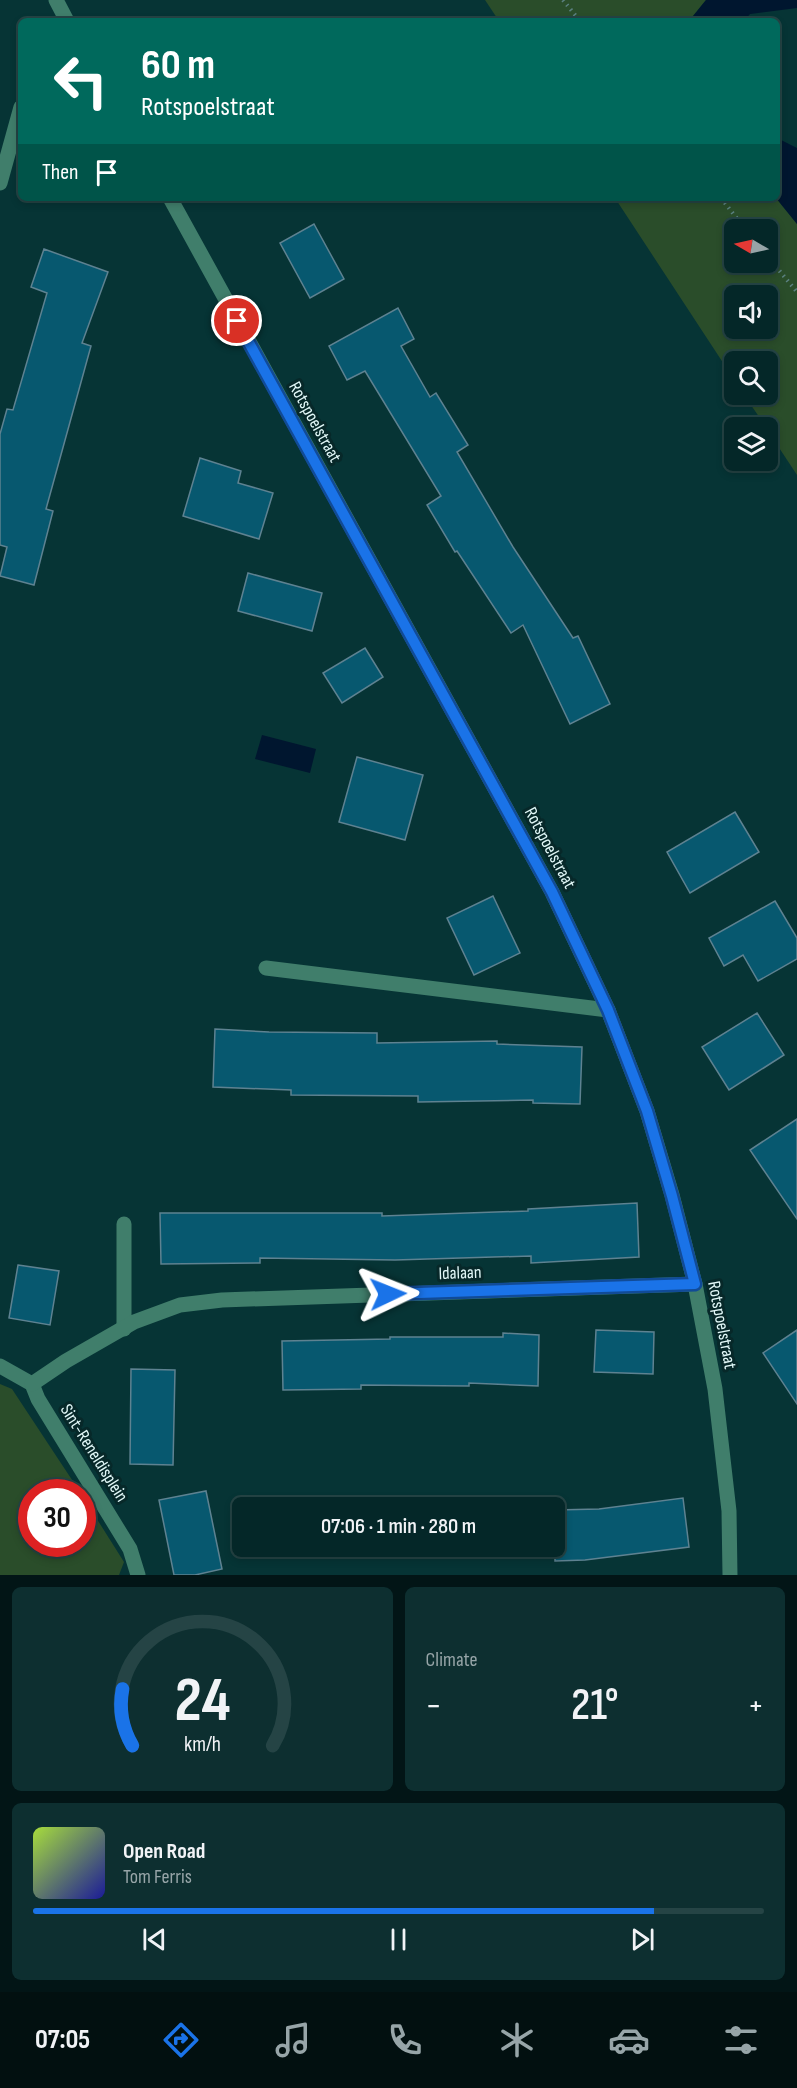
<!DOCTYPE html>
<html lang="en">
<head>
<meta charset="utf-8">
<style>
  :root { --surface:#042728; --page:#0d2f30; --text:#f1f3f6; --muted:#97a5a8; --line:#254445; --accent:#1a73e8 }
  body { margin:0; font-family:"Sofia Sans Condensed",sans-serif; background:var(--page); color:var(--text); height:100vh; display:flex; flex-direction:column; font-size:22px; white-space:nowrap }
  * { box-sizing:border-box; margin:0 }
  p { font-size:20px; color:var(--muted) }
  .icon { flex:none; width:33px; height:33px; fill:none; stroke:currentColor; stroke-width:2; stroke-linecap:round; stroke-linejoin:round }
  .map { position:relative; height:1575px; overflow:hidden }
  .side { display:flex; flex-direction:column; gap:12px; padding:12px; background:#021516; flex:1 }
  .side>* { flex:none }
  .banner { position:absolute; left:18px; top:18px; width:762px; height:183px; border-radius:9px; box-shadow:0 3px 9px #0003,0 0 0 2px var(--line); background:#00695c; color:#fff; overflow:hidden }
  .needle { width:39px; rotate:279deg }
  .controls { position:absolute; left:724px; top:219px; display:grid; gap:12px }
  .controls a { display:grid; place-items:center; width:54px; height:54px; border-radius:9px; background:var(--surface); box-shadow:0 3px 9px #0003,0 0 0 2px var(--line); font-size:30px }
  .speed { position:absolute; left:18px; top:1479px; display:flex; gap:12px; font-size:30px; font-weight:700; text-align:center }
  .speed>* { display:grid; place-content:center; width:78px; height:78px; border-radius:50%; background:var(--surface); box-shadow:0 3px 9px #0003,0 0 0 2px var(--line); line-height:1 }
  .speed .limit { border:9px solid #d22; background:#fff; color:#111 }
  .pin { position:absolute; display:grid; place-items:center; width:51px; height:51px; color:#fff; margin:-26px; border:3px solid #fff; border-radius:50%; box-shadow:0 2px 6px #0007 }
  .me { position:absolute; width:66px; margin:-33px; rotate:88deg; stroke-linejoin:round; filter:drop-shadow(0 0 4px #0008) }
  .turn { display:flex; align-items:center; gap:21px; height:126px; padding:0 24px; font-size:27px }
  .turn .icon { width:78px; height:78px; stroke-width:2.5 }
  .turn b { display:block; font-size:42px; line-height:51px }
  .then { display:flex; align-items:center; height:57px; padding:0 24px; background:#0003; gap:12px; font-size:22px }
  .big { font-size:45px; font-weight:600; line-height:1.1 }
  .side .card { flex:1; display:flex; flex-direction:column; justify-content:center; gap:9px; min-width:0; padding:0 21px; border-radius:9px; background:var(--page) }
  .side .dial { align-items:center; gap:0 }
  .dial svg { height:156px; overflow:visible; fill:none; stroke:var(--line); stroke-width:7; stroke-linecap:round; text-anchor:middle }
  .dial text { fill:var(--text); stroke:none }
  .song { display:flex; align-items:center; gap:18px }
  .cover { width:72px; height:72px; border-radius:9px; background:linear-gradient(135deg,hsl(80 70% 55%),hsl(240 70% 35%)) }
  .played { height:6px; border-radius:3px; background:linear-gradient(90deg,var(--accent) 85%,var(--line) 85%) }
  .keys { display:flex; justify-content:space-around; direction:ltr }
  .heat { display:flex; justify-content:space-between; align-items:center; font-size:33px; direction:ltr }
  .side .tiles { flex:1; display:grid; gap:12px; grid-template-columns:1fr 1fr }
  .card:last-child { grid-column:span 2 }
  .trip { position:absolute; left:232px; top:1497px; width:333px; height:60px; border-radius:9px; background:var(--surface); box-shadow:0 3px 9px #0003,0 0 0 2px var(--line); font-weight:600; line-height:60px; text-align:center }
  .menu { display:flex; height:96px; justify-content:space-around; align-items:center; background:#021010; color:var(--muted) }
  .menu .icon { width:42px; height:42px }
  .menu .on { color:var(--accent) }
  .menu b { font-size:27px; color:var(--text) }
  .map>svg:first-child { display:block }
  .green { fill:#2a4d2a; fill-rule:evenodd }
  .water { fill:#00162f }
  .building { fill:#07586f; stroke:#5e8291; stroke-width:1.5 }
  .lines { fill:none; stroke-linecap:round; stroke-linejoin:round }
  .path { stroke:#5b8080; stroke-width:4; stroke-dasharray:1.5 4.5; stroke-linecap:butt }
  .lane { stroke:#407e6b; stroke-width:15 }
  .street { stroke:#407e6b; stroke-width:15 }
  .route-casing { stroke:#114b97; stroke-width:15 }
  .route { stroke:#1a73e8; stroke-width:10 }
  .labels { text-anchor:middle; dominant-baseline:central; stroke-width:6; stroke-linejoin:round; paint-order:stroke }
  .street-label { font-size:18px; fill:#e2f8f8; stroke:#072829 }
</style>
</head>
<body>
<div class="map">
<svg width="797" height="1575" viewBox="0 0 797 1575">
  <rect width="100%" height="100%" fill="#063435"/>
  <!-- green -->
  <g class="green">
    <path d="M485,0H706L689,21H499Z"/>
    <path d="M615,198H776L797,224V475L768,431V428L766,427L744,395L768,394V362H735V381ZM735,230H768V262H735ZM735,296H768V328H735Z"/>
    <path d="M0,1384L12,1389L80,1492H32V1544H82L83,1497L124,1562L119,1575H0Z"/>
  </g>
  <!-- water -->
  <g class="water">
    <path d="M706,0H797V8L750,14L744,21H689Z"/>
    <path d="M777,138L797,148V224L776,198Z"/>
    <path d="M262,735L316,749L310,773L255,759Z"/>
  </g>
  <!-- building -->
  <g class="building">
    <path d="M314,224L344,279L310,298L280,243Z"/>
    <path d="M44,249L108,272L82,343L91,346L46,509L53,511L34,585L0,576L7,547L0,545V434L7,409L13,410L47,293L31,287Z"/>
    <path d="M398,308L414,339L401,346L430,397L436,393L468,445L457,452L513,547L573,638L578,636L610,704L570,724L523,625L511,633L457,551L455,552L427,505L441,496L365,371L347,380L329,346Z"/>
    <path d="M200,458L241,471L238,483L273,493L259,539L183,516Z"/>
    <path d="M248,573L322,593L312,631L238,611Z"/>
    <path d="M365,648L383,677L342,703L323,673Z"/>
    <path d="M357,757L423,775L405,840L339,822Z"/>
    <path d="M735,812L759,852L690,893L667,852Z"/>
    <path d="M493,896L520,953L474,975L447,918Z"/>
    <path d="M775,901L797,938V959L758,981L743,955L724,966L709,938Z"/>
    <path d="M757,1013L784,1055L729,1090L702,1047Z"/>
    <path d="M215,1029L269,1032L377,1033V1043L497,1041V1044L582,1047L580,1104L533,1103V1100L418,1102V1096L291,1095V1090L213,1087Z"/>
    <path d="M797,1119V1219L750,1150Z"/>
    <path d="M637,1203L639,1257L531,1263V1256L395,1260L260,1258V1263L161,1264L160,1213H382V1216L528,1211V1209Z"/>
    <path d="M18,1265L59,1271L50,1325L9,1318Z"/>
    <path d="M596,1330L654,1332L653,1374L594,1372Z"/>
    <path d="M797,1330V1404L763,1353Z"/>
    <path d="M503,1333L539,1335L538,1386L469,1383V1386L361,1385V1389L283,1390L282,1341L390,1339V1337H503Z"/>
    <path d="M131,1369L175,1370L173,1465L130,1464Z"/>
    <path d="M206,1491L222,1569L195,1575H174L159,1500Z"/>
    <path d="M683,1498L689,1547L585,1560L555,1561V1510L599,1509Z"/>
  </g>
  <g class="lines">
    <!-- path -->
    <g class="path">
      <path d="M563,0L580,21"/>
      <path d="M721,198L746,230"/>
      <path d="M768,257L797,292"/>
    </g>
    <!-- lane -->
    <path class="lane" d="M266,968L608,1010"/>
    <!-- street -->
    <g class="street">
      <path d="M56,0L67,21"/>
      <path d="M0,183L21,107"/>
      <path d="M170,198L552,892L608,1010L647,1111L672,1195L695,1284L715,1389L729,1511L730,1575"/>
      <path d="M124,1224V1329"/>
      <path d="M0,1366L32,1384L38,1399L130,1549L138,1575"/>
      <path d="M32,1384L66,1361L134,1322L180,1305L222,1300L695,1284"/>
    </g>
  </g>
  <g class="lines">
    <defs>
      <path id="route" d="M237,321L552,892L608,1010L647,1111L672,1196L695,1284L388,1294"/>
    </defs>
    <!-- route casing -->
    <use href="#route" class="route-casing"/>
    <!-- route -->
    <use href="#route" class="route"/>
  </g>
  <g class="labels">
    <!-- street labels -->
    <g class="street-label">
      <text transform="translate(315 422) rotate(61)">Rotspoelstraat</text>
      <text transform="translate(550 848) rotate(62)">Rotspoelstraat</text>
      <text transform="translate(460 1273) rotate(-2)">Idalaan</text>
      <text transform="translate(722 1325) rotate(79)">Rotspoelstraat</text>
      <text transform="translate(94 1453) rotate(58)">Sint-Reneldisplein</text>
    </g>
  </g>
</svg>
<div class="controls">
<a><svg class="needle" viewBox="-14 -14 28 28"><path d="M0-13l5 13h-10z" fill="#e53935"/><path d="M0 13l5-13h-10z" fill="#97a5a8"/></svg></a>
<a><svg class="icon" aria-label="sound" viewBox="0 0 24 24"><path d="M4 9h4l5-4v14l-5-4H4zM17 9q2 3 0 6"/></svg></a>
<a><svg class="icon" aria-label="search" viewBox="0 0 24 24"><circle cx="10" cy="10" r="6"/><path d="M15 15l6 6"/></svg></a>
<a><svg class="icon" aria-label="layers" viewBox="0 0 24 24"><path d="M12 4l9 5-9 5-9-5zM3 14l9 5 9-5"/></svg></a>
</div>
<div class="speed"><div class="limit">30</div></div>
<div class="pin" style="left:237px;top:321px;background:#d93025"><svg class="icon" aria-label="arrive" viewBox="0 0 24 24"><path d="M6 21V4h12l-3 4 3 4H6"/></svg></div>
<svg class="me" style="left:388px;top:1294px" viewBox="-20 -20 40 40"><path d="M0-17L14 15 0 8-14 15z" fill="#1a73e8" stroke="#fff" stroke-width="4"/></svg>
<div class="trip">07:06 · 1 min · 280 m</div>
<div class="banner">
<div class="turn"><svg class="icon" aria-label="left" viewBox="0 0 24 24"><path d="M17 20v-9H6M10 6l-5 5 5 5"/></svg><div><b>60 m</b>Rotspoelstraat</div></div>
<div class="then">Then<svg class="icon" aria-label="arrive" viewBox="0 0 24 24"><path d="M6 21V4h12l-3 4 3 4H6"/></svg></div>
</div>
</div>
<section class="side">
<div class="tiles">
<div class="card dial"><svg viewBox="0 0 100 80">
<path d="M14 69A42 42 0 1 1 86 69"/>
<path d="M14 69A42 42 0 0 1 9 40" stroke="#1a73e8"/>
<text x="50" y="56" font-size="32" font-weight="700">24</text>
<text x="50" y="72" font-size="11">km/h</text>
</svg></div>
<div class="card"><p>Climate</p>
<div class="heat"><a>−</a><b class="big">21°</b><a>+</a></div>
</div>
<div class="card">
<div class="song"><i class="cover"></i><div><b>Open Road</b><p>Tom Ferris</p></div></div>
<div class="played"></div>
<div class="keys"><svg class="icon" aria-label="previous" viewBox="0 0 24 24"><path d="M18 5L8 12l10 7zM5 5v14"/></svg><svg class="icon" aria-label="pause" viewBox="0 0 24 24"><path d="M8 5v14M16 5v14"/></svg><svg class="icon" aria-label="next" viewBox="0 0 24 24"><path d="M6 5l10 7-10 7zM19 5v14"/></svg></div>
</div>
</div>
</section>
<nav class="menu">
<b>07:05</b>
<svg class="icon on" aria-label="directions" viewBox="0 0 24 24"><path d="M12 3l9 9-9 9-9-9zM9 14v-3h6M13 9l2 2-2 2"/></svg>
<svg class="icon" aria-label="music" viewBox="0 0 24 24"><path d="M9 18V5l10-2v13"/><circle cx="6" cy="18" r="3"/><circle cx="16" cy="16" r="3"/></svg>
<svg class="icon" aria-label="phone" viewBox="0 0 24 24"><path d="M5 4h4l2 5-3 2q2 4 5 5l2-3 5 2v4C11 20 4 13 5 4z"/></svg>
<svg class="icon" aria-label="climate" viewBox="0 0 24 24"><path d="M12 3v18M4 7l16 10M4 17L20 7"/></svg>
<svg class="icon" aria-label="car" viewBox="0 0 24 24"><path d="M5 17H2v-5l4-1 3-4h7l3 4 3 1v5h-3M9 17h6M6 11h13"/><circle cx="7" cy="17" r="2"/><circle cx="17" cy="17" r="2"/></svg>
<svg class="icon" aria-label="filters" viewBox="0 0 24 24"><path d="M4 7h16M4 17h16"/><circle cx="9" cy="7" r="2"/><circle cx="15" cy="17" r="2"/></svg>
</nav>
</body>
</html>
